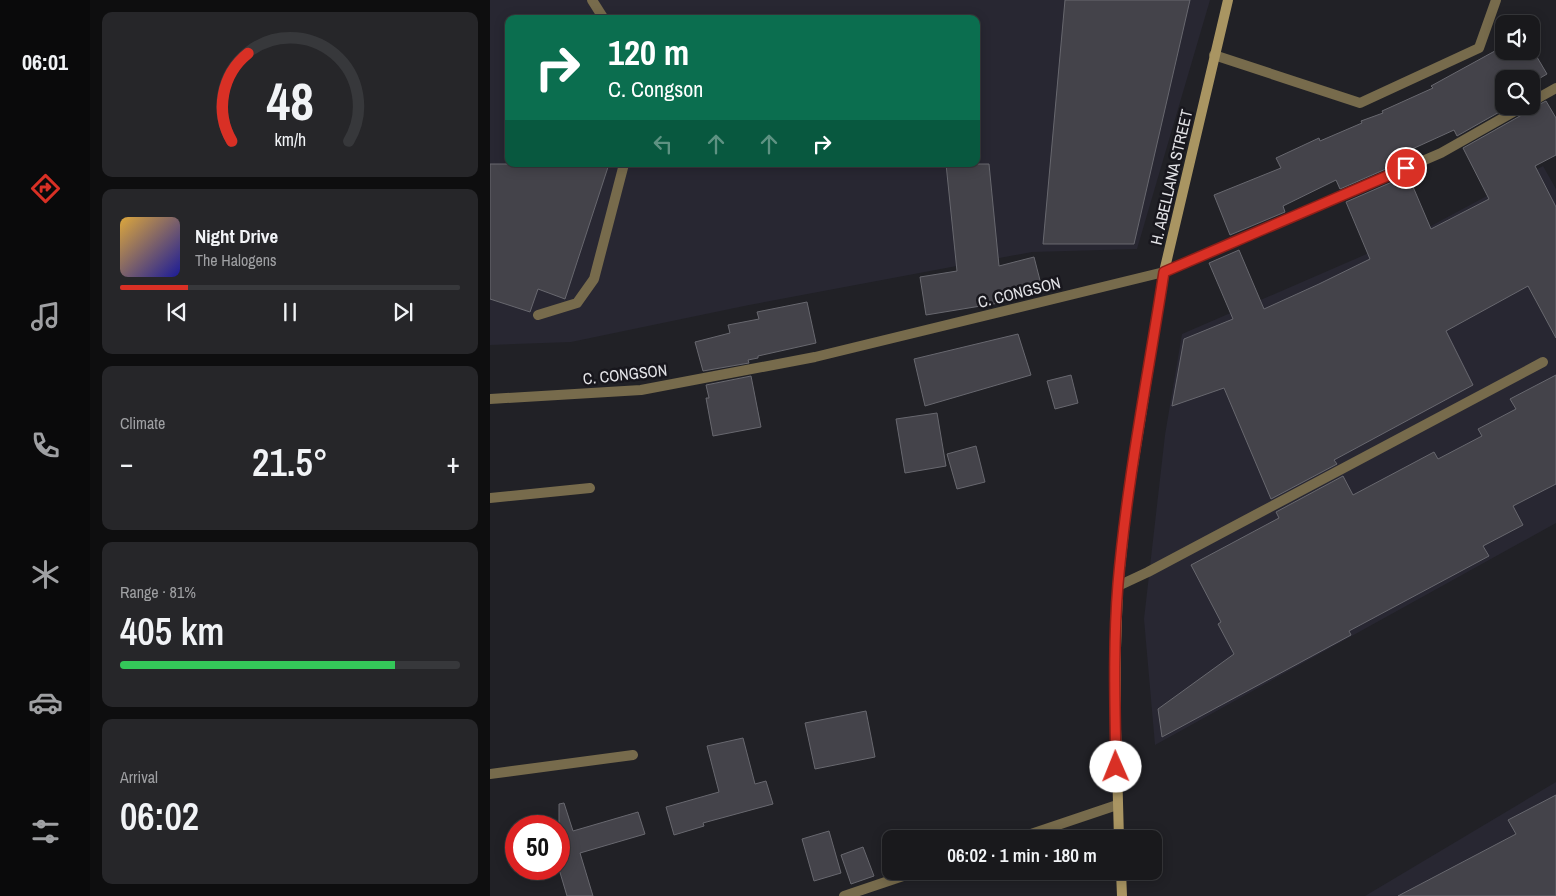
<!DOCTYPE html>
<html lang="en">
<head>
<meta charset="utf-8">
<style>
  :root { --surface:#19191c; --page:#262629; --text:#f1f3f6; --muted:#9fa0a3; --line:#37383b; --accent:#d93025 }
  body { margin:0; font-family:"Archivo Narrow",sans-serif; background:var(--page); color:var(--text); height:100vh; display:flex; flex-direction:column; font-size:19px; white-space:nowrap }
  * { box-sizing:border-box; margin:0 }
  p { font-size:16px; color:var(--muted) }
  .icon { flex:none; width:28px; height:28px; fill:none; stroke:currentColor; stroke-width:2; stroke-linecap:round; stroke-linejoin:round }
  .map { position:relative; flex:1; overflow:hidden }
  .panel { display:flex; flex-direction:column; gap:12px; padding:12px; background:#0e0e0f; width:400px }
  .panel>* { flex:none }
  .hud { position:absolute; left:15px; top:15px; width:475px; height:152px; border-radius:10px; box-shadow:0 2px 12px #0003,0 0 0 1px var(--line); background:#0b6e4f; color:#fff; overflow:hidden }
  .controls { position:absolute; left:1005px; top:15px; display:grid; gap:10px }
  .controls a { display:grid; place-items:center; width:45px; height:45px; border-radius:10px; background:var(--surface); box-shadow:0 2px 12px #0003,0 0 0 1px var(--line); font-size:25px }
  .speed { position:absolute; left:15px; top:815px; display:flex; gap:10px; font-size:25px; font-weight:700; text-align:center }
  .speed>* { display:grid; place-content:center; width:65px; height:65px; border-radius:50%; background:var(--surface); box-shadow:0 2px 12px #0003,0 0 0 1px var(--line); line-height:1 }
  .speed .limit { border:8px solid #d22; background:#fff; color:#111 }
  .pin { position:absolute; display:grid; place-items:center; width:42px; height:42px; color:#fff; margin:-21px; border:2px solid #fff; border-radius:50%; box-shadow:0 1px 5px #0007 }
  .me { position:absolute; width:55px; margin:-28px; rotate:359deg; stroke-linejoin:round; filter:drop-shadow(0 0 4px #0008) }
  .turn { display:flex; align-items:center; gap:18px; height:105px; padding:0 20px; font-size:22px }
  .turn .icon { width:65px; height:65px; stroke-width:2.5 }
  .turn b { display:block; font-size:35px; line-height:42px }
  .lanes { display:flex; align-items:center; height:48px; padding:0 20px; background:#0003; justify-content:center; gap:25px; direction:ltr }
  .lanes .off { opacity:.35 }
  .big { font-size:38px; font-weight:600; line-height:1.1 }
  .panel .card { flex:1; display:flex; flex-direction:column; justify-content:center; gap:8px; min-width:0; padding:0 18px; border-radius:10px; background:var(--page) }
  .panel .dial { align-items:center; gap:0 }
  .dial svg { height:130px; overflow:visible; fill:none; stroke:var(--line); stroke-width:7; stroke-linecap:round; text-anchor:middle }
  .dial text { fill:var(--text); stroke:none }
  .song { display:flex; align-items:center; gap:15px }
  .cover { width:60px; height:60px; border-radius:8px; background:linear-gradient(135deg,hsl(40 70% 55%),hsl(240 70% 35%)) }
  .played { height:5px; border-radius:2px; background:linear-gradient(90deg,var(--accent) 20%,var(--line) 20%) }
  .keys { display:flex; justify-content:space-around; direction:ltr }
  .heat { display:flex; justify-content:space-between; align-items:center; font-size:28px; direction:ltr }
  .charge { height:8px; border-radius:4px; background:linear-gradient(90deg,#34c759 81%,var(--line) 0) }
  .trip { position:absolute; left:392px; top:830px; width:280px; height:50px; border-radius:10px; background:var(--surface); box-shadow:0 2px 12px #0003,0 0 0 1px var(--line); font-weight:600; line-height:50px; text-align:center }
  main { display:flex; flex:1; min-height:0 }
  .tabs { display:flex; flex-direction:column; width:90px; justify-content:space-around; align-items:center; background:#0a0a0b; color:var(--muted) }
  .tabs .icon { width:35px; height:35px }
  .tabs .selected { color:var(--accent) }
  .tabs b { font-size:22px; color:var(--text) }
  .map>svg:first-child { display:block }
  .built { fill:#282732; fill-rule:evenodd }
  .building { fill:#44434a; stroke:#68686f }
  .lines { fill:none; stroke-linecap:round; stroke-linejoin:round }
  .service { stroke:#776b4c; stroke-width:10 }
  .minor { stroke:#776b4c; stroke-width:10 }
  .secondary { stroke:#a99562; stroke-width:10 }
  .route-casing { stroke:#8d1f18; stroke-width:12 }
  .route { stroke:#d93025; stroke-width:9 }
  .labels { text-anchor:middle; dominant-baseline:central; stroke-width:5; stroke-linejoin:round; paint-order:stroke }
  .street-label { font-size:16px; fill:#e3e3e7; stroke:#18171d }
</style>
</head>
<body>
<main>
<nav class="tabs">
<b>06:01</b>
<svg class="icon selected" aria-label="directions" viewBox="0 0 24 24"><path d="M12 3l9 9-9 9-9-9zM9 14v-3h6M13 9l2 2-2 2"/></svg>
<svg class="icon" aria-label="music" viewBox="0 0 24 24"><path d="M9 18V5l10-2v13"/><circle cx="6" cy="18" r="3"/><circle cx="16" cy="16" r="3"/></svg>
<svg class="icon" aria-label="phone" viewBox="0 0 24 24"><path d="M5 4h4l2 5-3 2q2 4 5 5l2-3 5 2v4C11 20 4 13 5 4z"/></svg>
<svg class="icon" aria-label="climate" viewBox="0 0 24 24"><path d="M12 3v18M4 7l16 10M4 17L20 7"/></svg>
<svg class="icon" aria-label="car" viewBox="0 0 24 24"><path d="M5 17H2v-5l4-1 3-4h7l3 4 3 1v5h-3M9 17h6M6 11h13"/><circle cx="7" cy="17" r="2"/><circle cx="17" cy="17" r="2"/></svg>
<svg class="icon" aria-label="filters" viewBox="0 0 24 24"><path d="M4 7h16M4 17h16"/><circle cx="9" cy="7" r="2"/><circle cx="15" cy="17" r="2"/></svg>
</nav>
<section class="panel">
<div class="card dial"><svg viewBox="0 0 100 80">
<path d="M14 69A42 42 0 1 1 86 69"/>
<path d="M14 69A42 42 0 0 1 24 15" stroke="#d93025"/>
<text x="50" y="56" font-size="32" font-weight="700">48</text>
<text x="50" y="72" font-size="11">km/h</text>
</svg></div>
<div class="card">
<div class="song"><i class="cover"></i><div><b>Night Drive</b><p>The Halogens</p></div></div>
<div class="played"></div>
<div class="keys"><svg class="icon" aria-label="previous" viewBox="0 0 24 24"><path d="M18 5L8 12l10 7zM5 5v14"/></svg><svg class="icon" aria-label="pause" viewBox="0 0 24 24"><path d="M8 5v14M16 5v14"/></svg><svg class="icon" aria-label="next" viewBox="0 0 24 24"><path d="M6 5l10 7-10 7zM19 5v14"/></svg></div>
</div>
<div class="card"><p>Climate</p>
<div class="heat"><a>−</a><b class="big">21.5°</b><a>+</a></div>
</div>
<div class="card"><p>Range · 81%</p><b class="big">405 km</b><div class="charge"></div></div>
<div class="card"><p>Arrival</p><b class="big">06:02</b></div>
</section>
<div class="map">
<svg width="1066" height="896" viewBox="0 0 1066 896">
  <rect width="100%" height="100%" fill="#212126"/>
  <!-- built -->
  <g class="built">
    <path d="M0,0H720L647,249L542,252L259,305L81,342L0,345ZM19,19H486V164H19Z"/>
    <path d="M1053,166L1066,189V523L665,745L654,619L675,435L692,334L939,227Z"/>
    <path d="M1066,782V896H875Z"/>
  </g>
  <!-- building -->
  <g class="building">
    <path d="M575,0H700L644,244H553Z"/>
    <path d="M1014,46V51H1041V47L1057,74L1045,81L1050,89L1041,94V79H1014V106H1020L967,136L964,130L909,155L912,162L850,189L846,180L793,206L795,212L740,235L724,195L791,168L786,158L829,138L830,141L872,123L871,121L893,113L892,111L943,88L941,86Z"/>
    <path d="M1056,101L1066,118V155L1045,166L1066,207V338L1038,286L956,331L983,385L844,460L847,464L781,499L734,388L682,406L694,339L743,319L719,263L749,250L774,309L829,284L880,259L856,202L918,175L941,229L999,199L973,148L1037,112L1040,109Z"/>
    <path d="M0,164H119L75,299L48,289L40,312L0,299Z"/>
    <path d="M456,164H499L509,266L544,257L553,292L509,303L436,315L430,277L467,271Z"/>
    <path d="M317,302L326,343L268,356V358L258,360L259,363L213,371L205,342L240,333L238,325L269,319L267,312Z"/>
    <path d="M528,334L541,375L435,406L424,359Z"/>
    <path d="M581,375L588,403L565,409L557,381Z"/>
    <path d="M1066,375V484L1023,506L1033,525L993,546L999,556L859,631L861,635L672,737L668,709L744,654L728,624L731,622L701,565L789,518L786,512L853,476L863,495L944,452L948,459L992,436L988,429L1026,409L1020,399Z"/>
    <path d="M261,376L271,427L223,436L216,398H219L216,385Z"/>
    <path d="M447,413L456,466L415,473L406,419Z"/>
    <path d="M486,446L495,482L467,489L457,454Z"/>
    <path d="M376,711L385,757L325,769L315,723Z"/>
    <path d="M253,738L265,784L276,781L283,804L213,823L214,826L184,835L176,807L229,792L217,746Z"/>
    <path d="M1066,795V896H908L1026,834L1018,820Z"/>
    <path d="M74,803L83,831L148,812L155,834L90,853L103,896H77L69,869V804Z"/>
    <path d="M339,831L351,873L324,881L312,839Z"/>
    <path d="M373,847L384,876L361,884L351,855Z"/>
  </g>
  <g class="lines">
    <!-- service -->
    <g class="service">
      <path d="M102,0L114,19"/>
      <path d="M48,315L87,303L104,279L134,164"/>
      <path d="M628,586L658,572L1053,362"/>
    </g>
    <!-- minor -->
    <g class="minor">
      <path d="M724,55L870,103L989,48L1006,0"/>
      <path d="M1041,102L1066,88"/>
      <path d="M0,399L151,390L325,357L674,272L951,153L1034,106"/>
      <path d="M0,498L100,488"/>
      <path d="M0,774L143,755"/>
      <path d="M526,839L627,805"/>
      <path d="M354,896L428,871"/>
    </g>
    <!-- secondary -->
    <g class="secondary">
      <path d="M629,839L626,729V648L628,586L637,503L674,272L738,0"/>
      <path d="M631,871L632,896"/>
    </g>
  </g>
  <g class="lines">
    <defs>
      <path id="route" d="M626,767C625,706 623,645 628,584C637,480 658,376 674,272L916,168"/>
    </defs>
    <!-- route casing -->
    <use href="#route" class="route-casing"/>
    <!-- route -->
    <use href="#route" class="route"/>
  </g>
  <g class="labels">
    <!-- street labels -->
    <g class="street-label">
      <text transform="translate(681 177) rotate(-77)">H. ABELLANA STREET</text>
      <text transform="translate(529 292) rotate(-14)">C. CONGSON</text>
      <text transform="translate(135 374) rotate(-6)">C. CONGSON</text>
    </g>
  </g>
</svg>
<div class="controls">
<a><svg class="icon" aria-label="sound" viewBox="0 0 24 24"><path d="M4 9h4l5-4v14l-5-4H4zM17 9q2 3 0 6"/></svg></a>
<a><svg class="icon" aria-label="search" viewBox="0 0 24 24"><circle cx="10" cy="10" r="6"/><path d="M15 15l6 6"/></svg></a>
</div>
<div class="speed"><div class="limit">50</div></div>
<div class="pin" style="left:916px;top:168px;background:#d93025"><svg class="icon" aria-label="arrive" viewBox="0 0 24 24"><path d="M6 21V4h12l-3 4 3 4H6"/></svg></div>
<svg class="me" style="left:626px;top:767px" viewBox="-20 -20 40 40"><circle r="19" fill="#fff"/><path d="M0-13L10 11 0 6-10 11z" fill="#d93025"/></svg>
<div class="trip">06:02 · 1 min · 180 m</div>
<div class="hud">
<div class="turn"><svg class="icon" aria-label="right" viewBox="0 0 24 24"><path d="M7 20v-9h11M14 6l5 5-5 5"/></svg><div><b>120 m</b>C. Congson</div></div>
<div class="lanes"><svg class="icon off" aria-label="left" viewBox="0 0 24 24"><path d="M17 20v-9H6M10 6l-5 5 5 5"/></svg><svg class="icon off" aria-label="ahead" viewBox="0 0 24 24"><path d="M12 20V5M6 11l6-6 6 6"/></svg><svg class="icon off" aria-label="ahead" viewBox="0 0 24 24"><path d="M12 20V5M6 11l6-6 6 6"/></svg><svg class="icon" aria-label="right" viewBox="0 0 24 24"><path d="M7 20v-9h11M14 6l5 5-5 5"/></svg></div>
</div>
</div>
</main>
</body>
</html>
